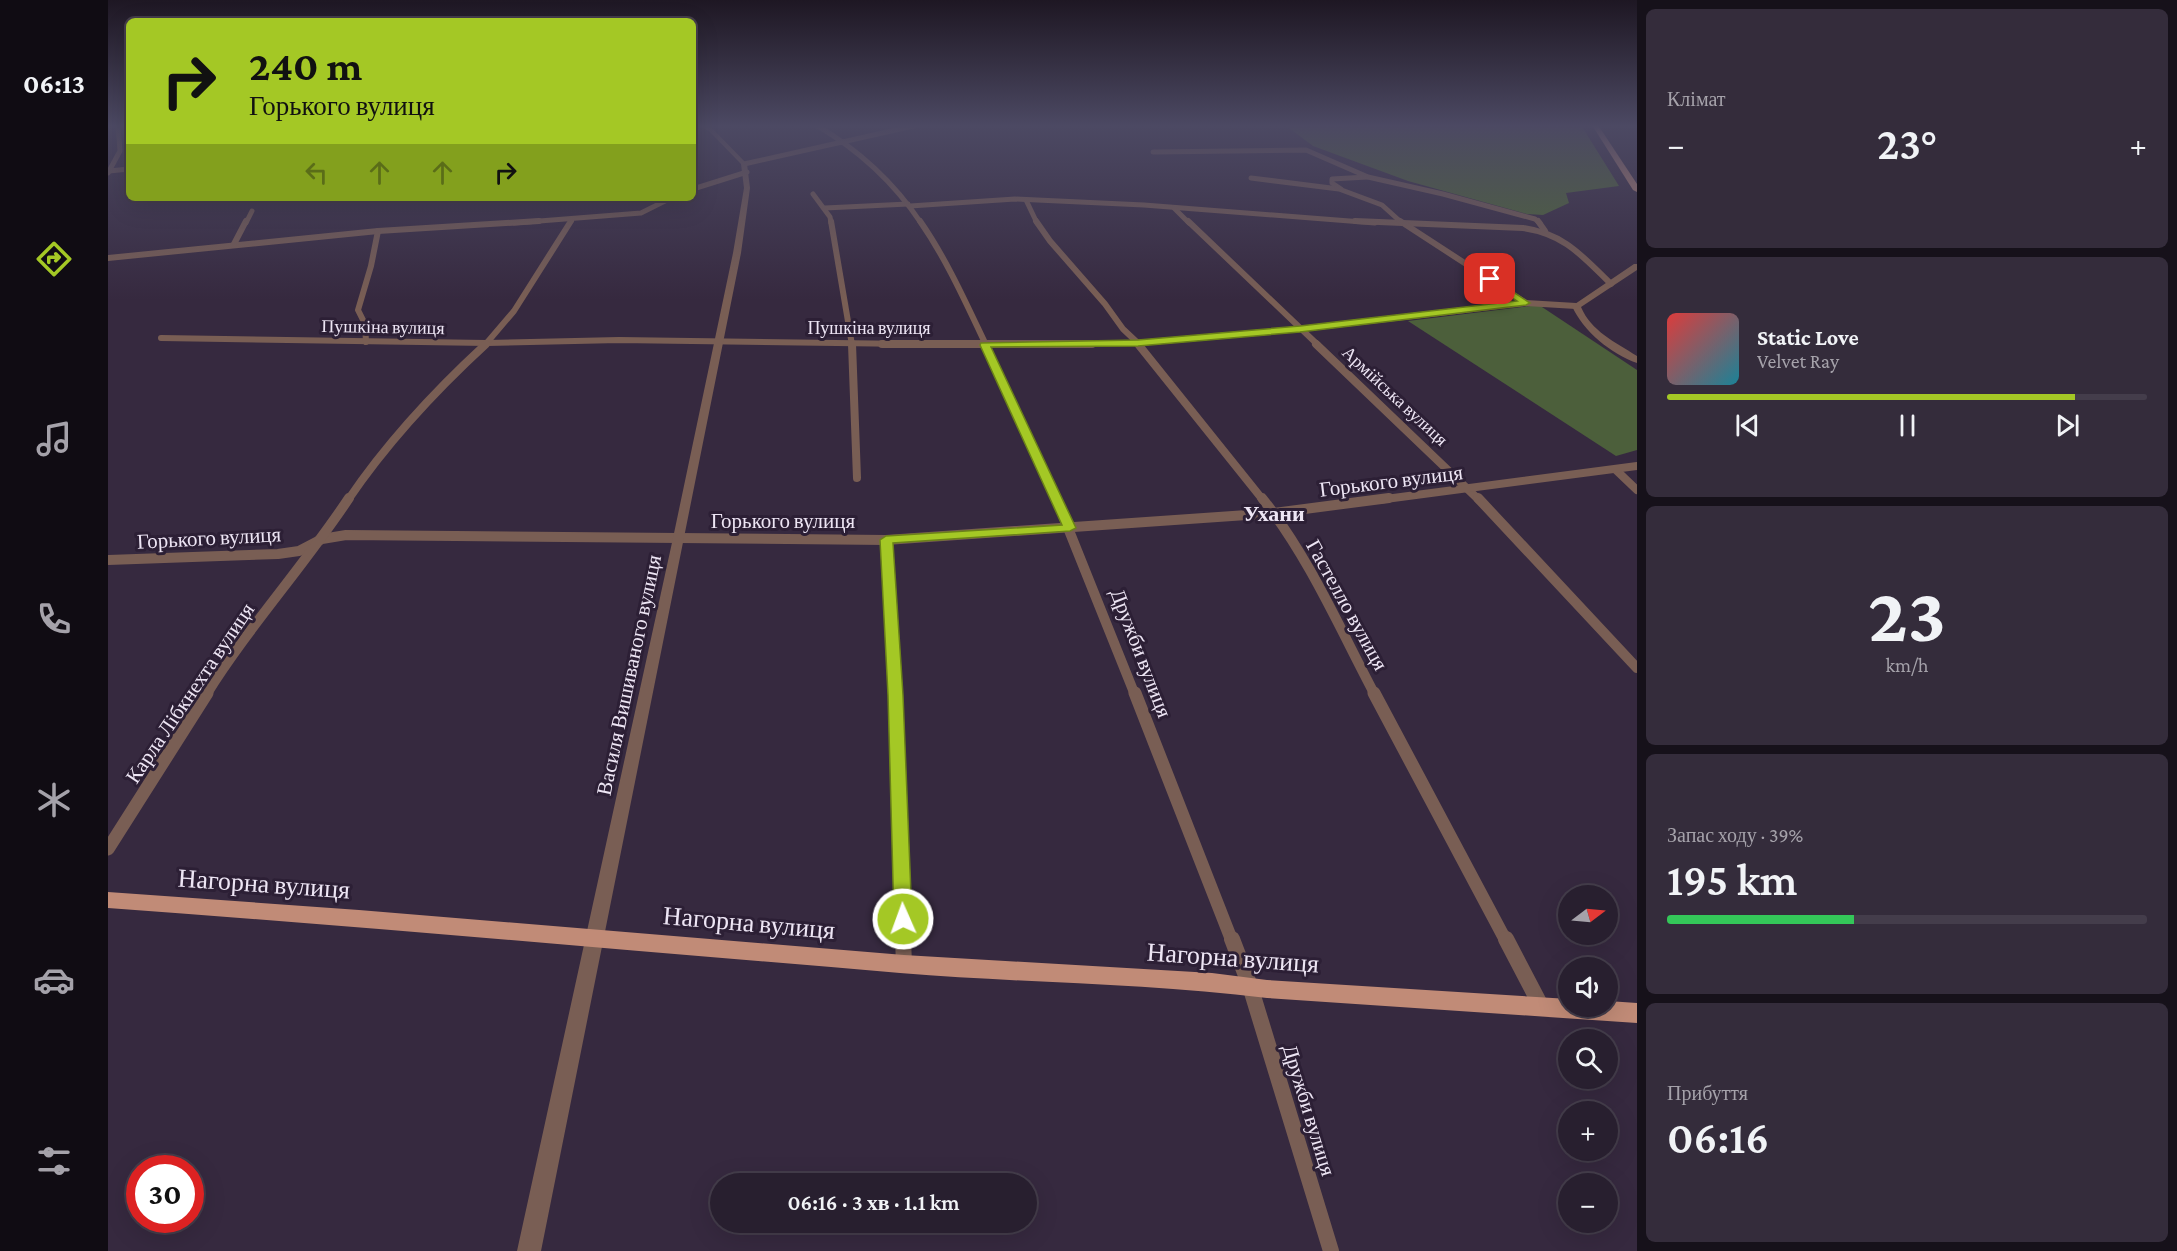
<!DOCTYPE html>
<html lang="uk">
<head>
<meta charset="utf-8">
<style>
  :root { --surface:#281f2f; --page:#342c3b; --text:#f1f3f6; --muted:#a5a2aa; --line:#443d4b; --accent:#a4c825 }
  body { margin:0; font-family:"Crimson Pro",serif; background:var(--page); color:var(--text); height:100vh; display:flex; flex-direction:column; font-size:22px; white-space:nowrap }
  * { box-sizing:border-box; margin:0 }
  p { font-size:20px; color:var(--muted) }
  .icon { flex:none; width:33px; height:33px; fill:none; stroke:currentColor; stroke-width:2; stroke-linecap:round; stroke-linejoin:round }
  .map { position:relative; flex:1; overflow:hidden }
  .side { display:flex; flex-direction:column; gap:9px; padding:9px; background:#16111a; width:540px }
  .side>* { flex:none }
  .banner { position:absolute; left:18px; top:18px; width:570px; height:183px; border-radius:9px; box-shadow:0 6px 24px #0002,0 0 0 2px var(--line); background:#a4c825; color:#111; overflow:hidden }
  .needle { width:39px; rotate:74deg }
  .controls { position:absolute; left:1450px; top:885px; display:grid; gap:12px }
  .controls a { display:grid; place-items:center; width:60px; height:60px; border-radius:50%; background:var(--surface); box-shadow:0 6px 24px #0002,0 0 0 2px var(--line); font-size:30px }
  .speed { position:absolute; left:18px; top:1155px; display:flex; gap:12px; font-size:30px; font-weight:700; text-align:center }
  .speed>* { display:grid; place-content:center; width:78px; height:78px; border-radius:50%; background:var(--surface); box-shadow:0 6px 24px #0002,0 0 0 2px var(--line); line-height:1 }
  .speed .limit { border:9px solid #d22; background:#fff; color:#111 }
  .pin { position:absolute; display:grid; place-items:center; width:51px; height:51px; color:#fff; margin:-26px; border-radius:12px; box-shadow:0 3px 9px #0006 }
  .me { position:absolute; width:66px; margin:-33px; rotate:358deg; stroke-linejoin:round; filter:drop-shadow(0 0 4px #0008) }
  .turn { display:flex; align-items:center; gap:21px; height:126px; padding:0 24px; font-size:27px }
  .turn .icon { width:78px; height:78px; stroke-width:2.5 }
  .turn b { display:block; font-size:42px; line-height:51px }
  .lanes { display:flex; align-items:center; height:57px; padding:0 24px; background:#0003; justify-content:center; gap:30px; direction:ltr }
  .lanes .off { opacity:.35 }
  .big { font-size:45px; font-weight:600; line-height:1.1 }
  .side .tile { flex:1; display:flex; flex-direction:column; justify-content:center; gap:9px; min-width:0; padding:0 21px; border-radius:9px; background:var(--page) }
  .side .dial { align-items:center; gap:0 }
  .dial b { font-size:78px; line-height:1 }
  .song { display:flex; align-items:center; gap:18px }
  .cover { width:72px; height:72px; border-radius:9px; background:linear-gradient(135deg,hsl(0 70% 55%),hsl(190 70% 35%)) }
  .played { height:6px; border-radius:3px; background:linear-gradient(90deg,var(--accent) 85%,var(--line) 85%) }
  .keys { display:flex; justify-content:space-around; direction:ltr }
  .heat { display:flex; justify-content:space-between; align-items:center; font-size:33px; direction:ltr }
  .charge { height:9px; border-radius:4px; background:linear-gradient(90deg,#34c759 39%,var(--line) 0) }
  .trip { position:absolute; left:602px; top:1173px; width:327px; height:60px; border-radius:30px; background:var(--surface); box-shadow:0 6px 24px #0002,0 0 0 2px var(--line); font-weight:600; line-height:60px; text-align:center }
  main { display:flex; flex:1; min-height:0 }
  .tabs { display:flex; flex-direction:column; width:108px; justify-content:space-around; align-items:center; background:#100c13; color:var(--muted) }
  .tabs .icon { width:42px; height:42px }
  .tabs .current { color:var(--accent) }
  .tabs b { font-size:27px; color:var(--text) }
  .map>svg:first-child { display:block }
  .green { fill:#4c5f3b }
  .forest { fill:#4f6933 }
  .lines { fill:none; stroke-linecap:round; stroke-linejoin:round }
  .minor-far5 { stroke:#795e54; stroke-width:5 }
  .minor-far4 { stroke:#795e54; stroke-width:6 }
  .minor-far3 { stroke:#795e54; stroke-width:8 }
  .minor-far2 { stroke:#795e54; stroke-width:10 }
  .minor-far1 { stroke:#795e54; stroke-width:13 }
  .minor { stroke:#795e54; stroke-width:16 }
  .tertiary { fill:#795e54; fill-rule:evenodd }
  .primary { fill:#c18b77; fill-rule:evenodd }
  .route { fill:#a4c825; stroke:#6b8218; stroke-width:1.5 }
  .labels { text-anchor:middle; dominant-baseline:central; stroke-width:6; stroke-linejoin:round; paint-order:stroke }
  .far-street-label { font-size:18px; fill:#ede5f4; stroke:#2c1f35 }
  .street-label { font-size:21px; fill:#ede5f4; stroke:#2c1f35 }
  .neighbourhood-label { font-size:22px; font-weight:bold; fill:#ede5f4; stroke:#2c1f35 }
  .near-street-label { font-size:26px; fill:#ede5f4; stroke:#2c1f35 }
</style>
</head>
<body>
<main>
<nav class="tabs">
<b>06:13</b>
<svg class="icon current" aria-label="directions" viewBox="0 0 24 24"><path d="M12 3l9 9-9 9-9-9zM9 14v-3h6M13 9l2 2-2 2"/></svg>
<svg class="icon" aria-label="music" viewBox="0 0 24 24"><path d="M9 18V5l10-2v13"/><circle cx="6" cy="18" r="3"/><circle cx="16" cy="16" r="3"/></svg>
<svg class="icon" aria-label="phone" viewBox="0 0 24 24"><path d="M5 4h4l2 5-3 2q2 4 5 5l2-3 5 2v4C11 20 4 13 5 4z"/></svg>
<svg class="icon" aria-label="climate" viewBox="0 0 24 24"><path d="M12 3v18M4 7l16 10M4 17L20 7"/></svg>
<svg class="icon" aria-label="car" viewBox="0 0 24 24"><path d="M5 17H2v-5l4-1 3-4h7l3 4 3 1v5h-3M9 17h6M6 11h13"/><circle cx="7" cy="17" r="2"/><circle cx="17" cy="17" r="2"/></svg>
<svg class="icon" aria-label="filters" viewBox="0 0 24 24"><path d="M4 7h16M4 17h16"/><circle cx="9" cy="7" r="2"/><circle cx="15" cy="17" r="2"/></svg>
</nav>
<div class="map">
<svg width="1529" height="1251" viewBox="0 0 1529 1251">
  <rect width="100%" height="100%" fill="#36293f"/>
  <!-- green -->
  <path class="green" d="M1431,305L1529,370V450L1508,456L1300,321Z"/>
  <!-- forest -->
  <path class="forest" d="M1177,125H1473L1511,186L1458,193L1461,203L1435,215L1419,214L1300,181L1205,146Z"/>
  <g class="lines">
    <!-- minor-far5 -->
    <g class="minor-far5">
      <path d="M708,125C751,150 785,181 813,223"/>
      <path d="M1045,152L1198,150L1260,177L1335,194L1427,219L1432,223"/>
      <path d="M636,164L810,125"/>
      <path d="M1,171L21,169"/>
      <path d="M0,173L12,151L10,125"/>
      <path d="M1143,178L1231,189L1274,205L1294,223"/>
      <path d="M585,189L639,172"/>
      <path d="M1233,189L1224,183V179L1259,177"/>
      <path d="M705,194L722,217L723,223"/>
      <path d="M918,200L929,223"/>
      <path d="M802,206L907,199L1036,205L1267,223"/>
      <path d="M717,208L800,204"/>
      <path d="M1066,208L1081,223"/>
      <path d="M138,223L144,211"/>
      <path d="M406,223L533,213L563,198"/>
    </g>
    <!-- minor-far4 -->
    <g class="minor-far4">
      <path d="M723,221L744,345"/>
      <path d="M812,221C839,260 858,303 878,345"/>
      <path d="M928,221L942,241L997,304L1015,329L1032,345"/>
      <path d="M1080,221L1210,345"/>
      <path d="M1247,221L1415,228C1457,234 1474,256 1503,284"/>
      <path d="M1292,221L1418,303"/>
      <path d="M1430,221L1437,231"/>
      <path d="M126,244L138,221"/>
      <path d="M0,258L270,231L431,221"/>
      <path d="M53,338L379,343L511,340L877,345L1030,343L1192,329L1418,303L1468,306"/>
      <path d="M258,342L257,324L250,310L263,266L270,231"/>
      <path d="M377,345L406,311L463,221"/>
    </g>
    <!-- minor-far3 -->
    <g class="minor-far3">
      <path d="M744,344L749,478"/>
      <path d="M774,344H984"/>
      <path d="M877,344L949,500"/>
      <path d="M1030,344L1155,500"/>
      <path d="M1208,344L1371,500"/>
      <path d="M1508,470L1529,490"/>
      <path d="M240,500C278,444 329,389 378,344"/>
      <path d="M1270,500L1529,466"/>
    </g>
    <!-- minor-far2 -->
    <g class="minor-far2">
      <path d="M948,498L1027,695"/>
      <path d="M1154,498C1201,557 1232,629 1267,695"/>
      <path d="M1370,498L1529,668"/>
      <path d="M778,540L787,695"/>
      <path d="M0,560L170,554L191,551L214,539L238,535L778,540L1166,513L1281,498"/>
      <path d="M98,695C141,626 196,566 241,498"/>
    </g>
    <!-- minor-far1 -->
    <g class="minor-far1">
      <path d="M787,693L795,941"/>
      <path d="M1027,693L1124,941"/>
      <path d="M1266,693L1398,941"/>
      <path d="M0,849L99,693"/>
    </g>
    <!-- minor -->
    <g class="minor">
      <path d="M795,939L796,964"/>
      <path d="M1124,939L1142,986L1223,1251"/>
      <path d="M1398,939L1433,1006"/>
    </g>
    <!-- tertiary -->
    <g class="tertiary">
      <path d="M589,125H597L605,129L639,164L642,188L633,253L433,1251H409L565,538L625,253L636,188L633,164L601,131Z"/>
      <path d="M1526,264H1529V270L1473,307C1483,331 1507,342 1529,356V363C1503,354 1475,331 1464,306Z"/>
    </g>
    <!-- primary -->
    <g class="primary">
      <path d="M1484,125H1490L1529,184V192L1525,190Z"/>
      <path d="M0,892L251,910L796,955L1104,973L1159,980L1461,999V1006H1500V1001L1529,1003V1023L1159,998C1037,983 914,983 792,973C528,951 264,927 0,908Z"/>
    </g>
  </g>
  <!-- sky -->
  <linearGradient id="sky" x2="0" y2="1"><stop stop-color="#1e1723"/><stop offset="0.42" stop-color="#4c4963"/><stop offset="1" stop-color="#4c4963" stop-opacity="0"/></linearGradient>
  <rect width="1529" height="300" fill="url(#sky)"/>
  <!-- route -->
  <path class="route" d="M1379,278H1384L1422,303L1418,305L1192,332L1030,346L883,347L968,528L962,531L785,543L795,695L804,919L801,924L795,927L788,924L786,919L780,695L772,540L778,536L954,525L872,345L873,343L1030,340L1192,326L1409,301L1379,281Z"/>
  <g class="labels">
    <!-- far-street labels -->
    <g class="far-street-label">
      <text transform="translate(275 327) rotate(1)">Пушкіна вулиця</text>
      <text x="761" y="328">Пушкіна вулиця</text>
      <text transform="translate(1287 396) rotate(43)">Армійська вулиця</text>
    </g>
    <!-- street labels -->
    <g class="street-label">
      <text transform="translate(1283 481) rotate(-7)">Горького вулиця</text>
      <text x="675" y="521">Горького вулиця</text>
      <text transform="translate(101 538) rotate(-3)">Горького вулиця</text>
      <text transform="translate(1239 605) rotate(61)">Гастелло вулиця</text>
      <text transform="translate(1033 653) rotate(69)">Дружби вулиця</text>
      <text transform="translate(521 675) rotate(-78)">Василя Вишиваного вулиця</text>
      <text transform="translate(82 693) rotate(-56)">Карла Лібкнехта вулиця</text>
      <text transform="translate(1201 1110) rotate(73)">Дружби вулиця</text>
    </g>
    <!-- neighbourhood labels -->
    <g class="neighbourhood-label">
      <text x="1166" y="513">Ухани</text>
    </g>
    <!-- near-street labels -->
    <g class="near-street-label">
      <text transform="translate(156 884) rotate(4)">Нагорна вулиця</text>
      <text transform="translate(641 923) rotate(5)">Нагорна вулиця</text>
      <text transform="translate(1125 958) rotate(4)">Нагорна вулиця</text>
    </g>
  </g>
</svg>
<div class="controls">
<a><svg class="needle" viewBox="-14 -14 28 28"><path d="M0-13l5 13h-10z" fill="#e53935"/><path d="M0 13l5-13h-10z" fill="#a5a2aa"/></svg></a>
<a><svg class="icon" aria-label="sound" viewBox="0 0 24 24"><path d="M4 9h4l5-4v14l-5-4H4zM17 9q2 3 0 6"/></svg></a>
<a><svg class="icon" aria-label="search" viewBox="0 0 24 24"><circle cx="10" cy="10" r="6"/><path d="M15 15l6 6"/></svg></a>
<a>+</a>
<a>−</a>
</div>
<div class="speed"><div class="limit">30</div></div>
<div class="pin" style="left:1382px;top:279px;background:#d93025"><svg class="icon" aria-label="arrive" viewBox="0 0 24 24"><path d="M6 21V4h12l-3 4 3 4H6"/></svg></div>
<svg class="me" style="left:795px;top:919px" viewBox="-20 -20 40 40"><circle r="17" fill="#a4c825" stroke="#fff" stroke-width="3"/><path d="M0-11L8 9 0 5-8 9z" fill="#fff"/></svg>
<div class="trip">06:16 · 3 хв · 1.1 km</div>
<div class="banner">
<div class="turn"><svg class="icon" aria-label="right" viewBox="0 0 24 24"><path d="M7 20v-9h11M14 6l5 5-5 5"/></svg><div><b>240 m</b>Горького вулиця</div></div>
<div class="lanes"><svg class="icon off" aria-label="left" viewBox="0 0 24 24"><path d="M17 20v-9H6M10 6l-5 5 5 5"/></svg><svg class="icon off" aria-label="ahead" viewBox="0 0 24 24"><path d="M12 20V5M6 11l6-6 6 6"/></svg><svg class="icon off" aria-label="ahead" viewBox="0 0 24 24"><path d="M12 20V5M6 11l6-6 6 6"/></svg><svg class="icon" aria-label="right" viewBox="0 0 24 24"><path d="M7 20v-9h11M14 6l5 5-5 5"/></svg></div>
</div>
</div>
<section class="side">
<div class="tile"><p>Клімат</p>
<div class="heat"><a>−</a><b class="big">23°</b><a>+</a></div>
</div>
<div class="tile">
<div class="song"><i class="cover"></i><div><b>Static Love</b><p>Velvet Ray</p></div></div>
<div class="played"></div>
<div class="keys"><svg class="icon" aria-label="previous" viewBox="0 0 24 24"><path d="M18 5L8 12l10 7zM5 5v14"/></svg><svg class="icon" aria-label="pause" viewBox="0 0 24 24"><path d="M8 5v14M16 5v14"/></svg><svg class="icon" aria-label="next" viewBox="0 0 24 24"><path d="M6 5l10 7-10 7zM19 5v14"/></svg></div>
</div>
<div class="tile dial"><b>23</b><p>km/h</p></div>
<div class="tile"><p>Запас ходу · 39%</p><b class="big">195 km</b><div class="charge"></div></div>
<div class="tile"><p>Прибуття</p><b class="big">06:16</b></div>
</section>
</main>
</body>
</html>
